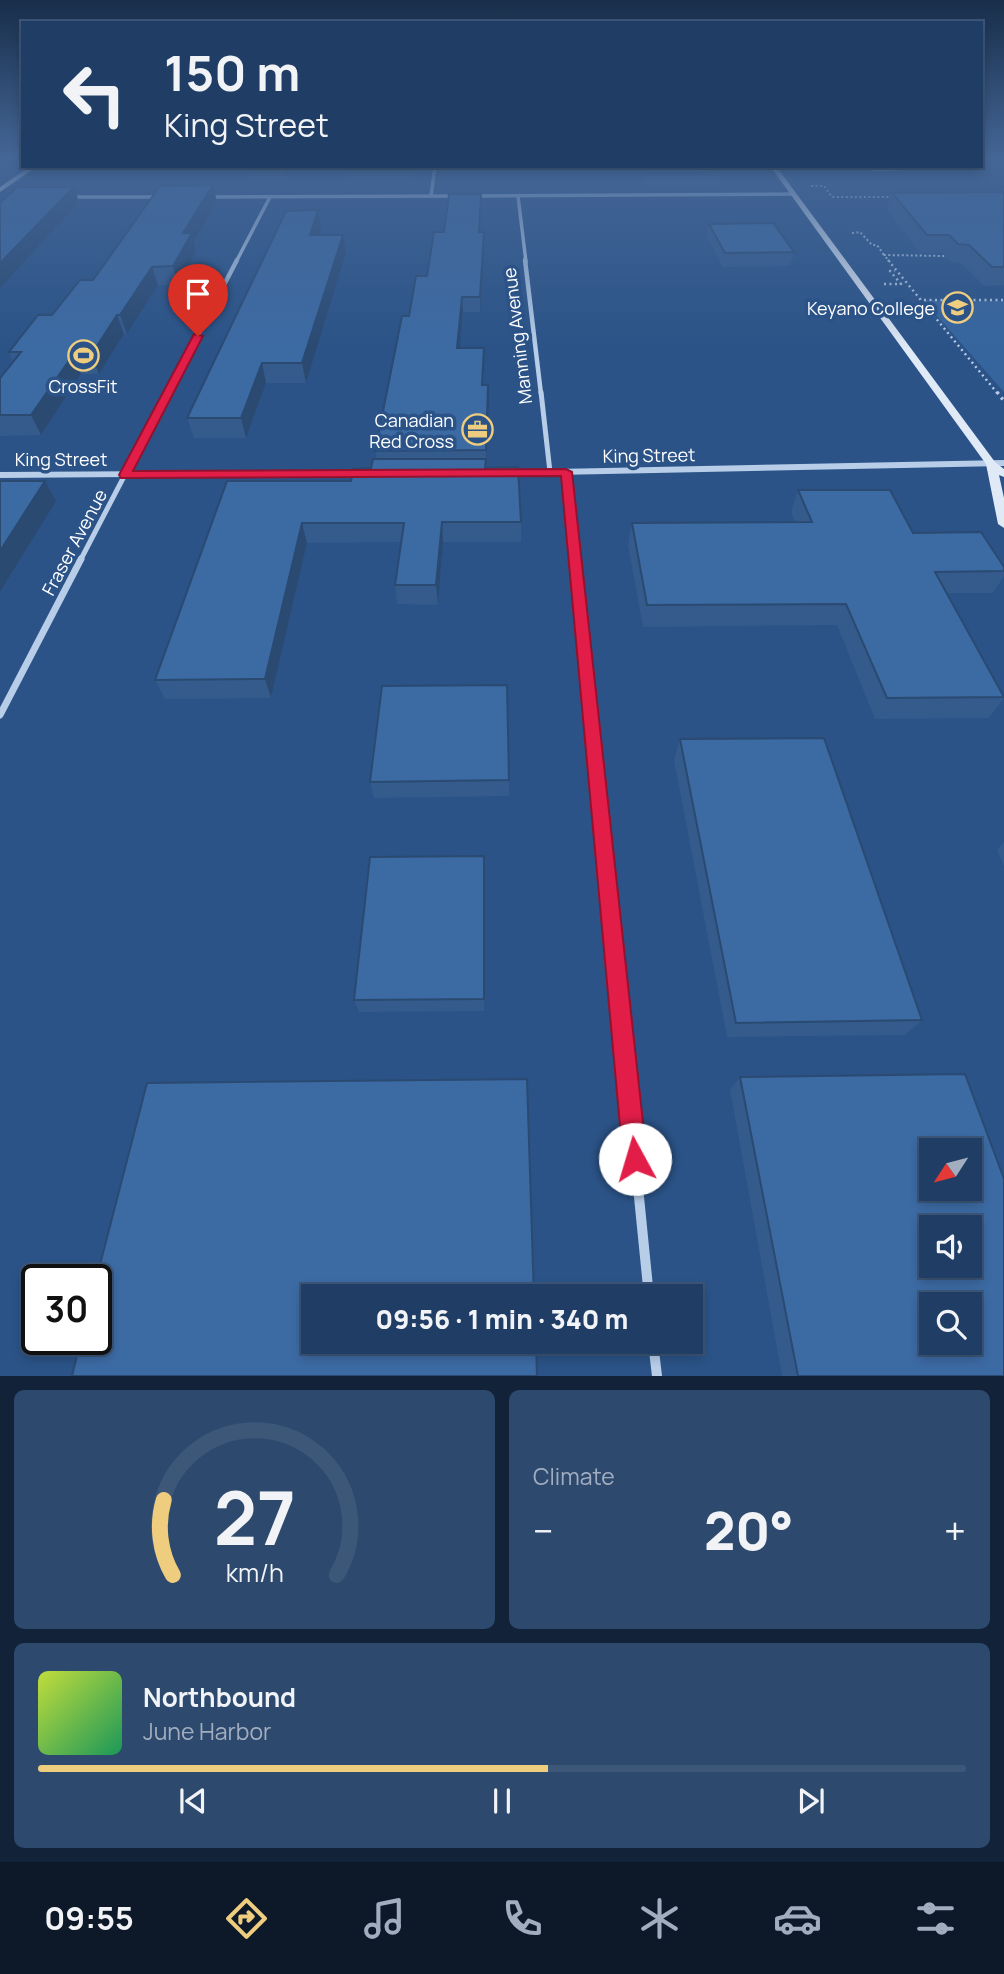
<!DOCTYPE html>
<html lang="en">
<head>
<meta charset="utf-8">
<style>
  :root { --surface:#203e65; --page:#2d496e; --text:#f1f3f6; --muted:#a2aebf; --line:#3d5779; --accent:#eecd7f }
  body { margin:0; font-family:Manrope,sans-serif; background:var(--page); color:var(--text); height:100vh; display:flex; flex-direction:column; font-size:26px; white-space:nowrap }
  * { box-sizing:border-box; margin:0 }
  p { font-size:23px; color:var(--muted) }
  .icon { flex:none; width:38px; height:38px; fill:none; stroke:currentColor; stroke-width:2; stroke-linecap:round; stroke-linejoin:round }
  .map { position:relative; height:1376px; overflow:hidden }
  .drawer { display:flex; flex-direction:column; gap:14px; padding:14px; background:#122238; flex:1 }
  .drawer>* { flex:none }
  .top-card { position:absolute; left:21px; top:21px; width:962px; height:147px; border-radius:0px; box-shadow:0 4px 10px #0003,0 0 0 2px var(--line); background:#203e65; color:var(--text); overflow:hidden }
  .needle { width:46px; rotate:234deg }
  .controls { position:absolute; left:919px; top:1138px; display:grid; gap:14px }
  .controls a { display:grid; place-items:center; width:63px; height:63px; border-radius:0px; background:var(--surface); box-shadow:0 4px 10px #0003,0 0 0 2px var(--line); font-size:35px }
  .speed { position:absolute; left:21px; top:1264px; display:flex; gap:14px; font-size:35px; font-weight:700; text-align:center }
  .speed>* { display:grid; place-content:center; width:91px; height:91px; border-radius:50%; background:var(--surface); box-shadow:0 4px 10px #0003,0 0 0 2px var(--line); line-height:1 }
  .speed .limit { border:4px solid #111; border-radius:10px; background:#fff; color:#111 }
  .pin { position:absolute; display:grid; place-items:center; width:60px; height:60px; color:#fff; margin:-72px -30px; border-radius:50% 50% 50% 0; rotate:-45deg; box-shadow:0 0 7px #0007 }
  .pin .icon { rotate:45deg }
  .me { position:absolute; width:77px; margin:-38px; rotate:354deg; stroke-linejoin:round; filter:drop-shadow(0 0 5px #0008) }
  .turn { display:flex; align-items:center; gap:24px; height:147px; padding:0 28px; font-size:32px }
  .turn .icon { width:91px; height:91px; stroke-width:2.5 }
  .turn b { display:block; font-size:49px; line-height:60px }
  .big { font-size:52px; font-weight:800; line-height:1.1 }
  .drawer .card { flex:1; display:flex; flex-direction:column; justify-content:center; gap:10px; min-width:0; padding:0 24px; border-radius:10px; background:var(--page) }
  .drawer .dial { align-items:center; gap:0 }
  .dial svg { height:182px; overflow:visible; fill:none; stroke:var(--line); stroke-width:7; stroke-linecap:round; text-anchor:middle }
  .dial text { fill:var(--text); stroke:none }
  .song { display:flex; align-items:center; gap:21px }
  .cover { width:84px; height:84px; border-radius:10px; background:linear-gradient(135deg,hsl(70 70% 55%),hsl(150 70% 35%)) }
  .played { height:7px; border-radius:4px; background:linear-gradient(90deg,var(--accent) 55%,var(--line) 55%) }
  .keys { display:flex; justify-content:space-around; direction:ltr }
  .heat { display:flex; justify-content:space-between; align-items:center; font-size:38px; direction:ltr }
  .drawer .tiles { flex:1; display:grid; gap:14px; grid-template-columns:1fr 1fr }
  .card:last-child { grid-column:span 2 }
  .trip { position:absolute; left:301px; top:1284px; width:402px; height:70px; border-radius:0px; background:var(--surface); box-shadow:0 4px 10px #0003,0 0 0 2px var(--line); font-weight:800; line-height:70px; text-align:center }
  .tab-bar { display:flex; height:112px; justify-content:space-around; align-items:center; background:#0d1928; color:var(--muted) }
  .tab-bar .icon { width:49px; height:49px }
  .tab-bar .active { color:var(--accent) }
  .tab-bar b { font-size:32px; color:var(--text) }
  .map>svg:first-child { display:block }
  .green { fill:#36659e }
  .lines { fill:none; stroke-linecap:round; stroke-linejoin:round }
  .path-far2 { stroke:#b7cde8; stroke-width:2; stroke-dasharray:2 2.5; stroke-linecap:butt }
  .path-far1 { stroke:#b7cde8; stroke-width:2.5; stroke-dasharray:2 3.5; stroke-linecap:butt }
  .path { stroke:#b7cde8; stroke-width:3.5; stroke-dasharray:2.5 4.5; stroke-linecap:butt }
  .service { stroke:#b7cde8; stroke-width:2.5 }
  .minor-far5 { stroke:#b7cde8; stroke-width:3.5 }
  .minor-far4 { stroke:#b7cde8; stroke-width:4.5 }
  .minor-far3 { stroke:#b7cde8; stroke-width:5 }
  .minor-far2 { stroke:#b7cde8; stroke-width:7 }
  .minor-far1 { stroke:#b7cde8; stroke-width:9 }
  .minor { stroke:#b7cde8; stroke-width:10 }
  .tertiary { fill:#b7cde8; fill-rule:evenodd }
  .secondary { fill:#e0eaf7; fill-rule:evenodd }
  .wall { fill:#345b8c }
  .shaded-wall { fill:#2a4a72 }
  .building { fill:#3c6aa3; stroke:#2a4a72; stroke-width:2; fill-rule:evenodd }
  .route { fill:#e11d48; stroke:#92132f; stroke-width:2 }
  .labels { text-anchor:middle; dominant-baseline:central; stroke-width:7; stroke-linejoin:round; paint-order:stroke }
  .far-poi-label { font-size:18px; fill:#fff; stroke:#2b5387; text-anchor:end }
  .far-street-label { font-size:18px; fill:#fff; stroke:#2b5387 }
</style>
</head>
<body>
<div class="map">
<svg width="1004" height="1376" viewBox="0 0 1004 1376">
  <rect width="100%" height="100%" fill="#2b5387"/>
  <!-- green -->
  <path class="green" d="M923,300L1004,301V392Z"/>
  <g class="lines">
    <!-- path-far2 -->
    <g class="path-far2">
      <path d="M811,186H824L832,197H895"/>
      <path d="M852,233L860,232L872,245H877L884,255"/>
      <path d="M890,262L884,255L945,256"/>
    </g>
    <!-- path-far1 -->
    <g class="path-far1">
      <path d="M888,260L998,394"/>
      <path d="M884,284H901L890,271H895"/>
      <path d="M924,300H1004"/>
    </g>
    <!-- path -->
    <path class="path" d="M997,392L1004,401"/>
    <!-- service -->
    <path class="service" d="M852,166L878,170L978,166"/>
    <!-- minor-far5 -->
    <g class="minor-far5">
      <path d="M431,196L435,166"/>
      <path d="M474,196L792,194"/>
      <path d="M518,196L526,262"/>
      <path d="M68,197H161"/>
      <path d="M208,197L458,196"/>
      <path d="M236,262L270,197"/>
    </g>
    <!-- minor-far4 -->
    <g class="minor-far4">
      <path d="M525,260L541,394"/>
      <path d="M167,394L237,260"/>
    </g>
    <!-- minor-far3 -->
    <g class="minor-far3">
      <path d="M541,392L550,472"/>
      <path d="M566,472L575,561"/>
      <path d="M80,561L168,392"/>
    </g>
    <!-- minor-far2 -->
    <g class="minor-far2">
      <path d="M575,559L596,772"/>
      <path d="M0,715L81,559"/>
    </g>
    <!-- minor-far1 -->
    <path class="minor-far1" d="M596,770L623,1039"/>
    <!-- minor -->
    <g class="minor">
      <path d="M623,1037L649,1297"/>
      <path d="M653,1342L657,1376"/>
    </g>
    <!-- tertiary -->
    <g class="tertiary">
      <path d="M1004,460V466L504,476L499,473L504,470Z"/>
      <path d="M367,470L370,471V475L0,478V472Z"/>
    </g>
    <!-- secondary -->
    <g class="secondary">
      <path d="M31,166H38L0,192V187Z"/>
      <path d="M770,166H776L995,462L1004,469V477L999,475L1004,498V528L998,524L986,464Z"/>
    </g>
  </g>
  <!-- wall -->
  <g class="wall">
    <path d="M245,166H291L285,179H248Z"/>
    <path d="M344,166H415L413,177H346Z"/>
    <path d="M511,166H716L720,172L718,185H648L641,168L511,169Z"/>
    <path d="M1004,192V285L984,286L961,263L951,262L942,253H920L887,210L892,193Z"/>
    <path d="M481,194L480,232L484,246L480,312H463L459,348L484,364L483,385L489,401L486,468L521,522V542H443L438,605L397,604L395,585L401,542L307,543L271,698L165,699L155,680L227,481H351L371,468L377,459L375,451L409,316L427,276L444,232Z"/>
    <path d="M217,202L194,241L196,251L178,285H158L127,334H124L99,374H81L41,435L0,436V378L13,361L9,352L93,280Z"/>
    <path d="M318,210L321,228L318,235H343L346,253L306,383H266L246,438H194L187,418Z"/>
    <path d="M709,224L794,252L790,266L723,267L707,237Z"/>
    <path d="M798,490L1004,567V576L993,593H947L1004,696V698L989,718L875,719L837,625L643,627L628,545L632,523L795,522L791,512Z"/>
    <path d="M680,739L922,1020L905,1035L727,1037L674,760Z"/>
    <path d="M509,780V796L374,798L370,782Z"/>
    <path d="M1004,842V866L997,850Z"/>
    <path d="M485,871L484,1011L359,1012L354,1000Z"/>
    <path d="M740,1077L1004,1376H782L730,1090Z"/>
  </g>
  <!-- shaded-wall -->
  <g class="shaded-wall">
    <path d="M283,166H291L285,179Z"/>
    <path d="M412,166H415L413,177Z"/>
    <path d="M213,185L217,202L194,241L196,251L178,285L173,266L183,233Z"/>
    <path d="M74,187L79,202L0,288V263Z"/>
    <path d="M318,210L321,228L313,253L310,235Z"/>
    <path d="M484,232V246L480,312V297Z"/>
    <path d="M343,235L346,253L306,383L302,363Z"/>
    <path d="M152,267L158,285L127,334L120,315Z"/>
    <path d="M462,297L463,312L458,364L457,348Z"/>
    <path d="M117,315L124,334L99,374L91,355Z"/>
    <path d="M73,355L81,374L41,435L31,415Z"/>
    <path d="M262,363L266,383L246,438L241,418Z"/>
    <path d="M488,385L489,401L486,467V450Z"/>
    <path d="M45,481L56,501L0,592V551Z"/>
    <path d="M442,522L443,542L438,605L436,585Z"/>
    <path d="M302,523L307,543L271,698L265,679Z"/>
  </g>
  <!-- building -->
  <g class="building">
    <path d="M647,166H716L720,172L650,173Z"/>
    <path d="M213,185L183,233H192L173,266L152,267L120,315H117L91,355H73L31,415H0V378L21,352H9L38,315H52L80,280H93L160,186Z"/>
    <path d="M17,187H74L0,263V203Z"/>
    <path d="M1004,192V267H992L969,245L958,244L949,235H927L892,193Z"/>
    <path d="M449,194H481L479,232H484L480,297H462L457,348H484L482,385H488L486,450L375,451L402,316H409L416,276H427L434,232H444Z"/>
    <path d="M318,210L310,235H343L302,363H262L241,418H187L286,211Z"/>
    <path d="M773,223L794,252L725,253L709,224Z"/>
    <path d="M373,459H486L485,468L518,467L521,522H442L436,585H395L404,523H302L265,679L155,680L227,481H351L353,469L371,468Z"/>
    <path d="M0,481H45L0,551Z"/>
    <path d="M798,490H890L913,533L981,532L1004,567V571L935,572L1004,697L887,698L846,604L647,605L632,523L812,522Z"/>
    <path d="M507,685L509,780L370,782L382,686Z"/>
    <path d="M824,738L922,1020L736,1023L680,739Z"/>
    <path d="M484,856V999L354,1000L370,857Z"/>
    <path d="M965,1074L1004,1179V1376H798L740,1077ZM931,1150H970V1188H931ZM931,1227H970V1265H931ZM931,1304H970V1342H931Z"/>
    <path d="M527,1079L534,1297H313V1342H536L537,1376H72L81,1339H96V1280L147,1083Z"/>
  </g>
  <!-- sky -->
  <linearGradient id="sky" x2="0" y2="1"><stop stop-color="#182e4a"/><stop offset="0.45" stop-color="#446696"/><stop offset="1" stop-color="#446696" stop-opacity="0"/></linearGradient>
  <rect width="1004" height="349" fill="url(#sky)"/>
  <!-- route -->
  <path class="route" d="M194,334L203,336L133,471L566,469L572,472L647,1159L644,1168L635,1171L627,1168L623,1159L561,476L121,478L119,475Z"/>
  <!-- icons -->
  <defs>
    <symbol id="university-ring" viewBox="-11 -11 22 22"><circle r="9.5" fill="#2b5387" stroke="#eecd7f" stroke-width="1.5"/><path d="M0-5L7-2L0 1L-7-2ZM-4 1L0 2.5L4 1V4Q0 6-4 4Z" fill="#eecd7f"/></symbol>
    <symbol id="stadium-ring" viewBox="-11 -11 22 22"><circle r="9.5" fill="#2b5387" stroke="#eecd7f" stroke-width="1.5"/><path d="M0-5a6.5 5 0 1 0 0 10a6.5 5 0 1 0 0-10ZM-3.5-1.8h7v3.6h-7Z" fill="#eecd7f"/></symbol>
    <symbol id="office-ring" viewBox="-11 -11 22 22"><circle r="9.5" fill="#2b5387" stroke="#eecd7f" stroke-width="1.5"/><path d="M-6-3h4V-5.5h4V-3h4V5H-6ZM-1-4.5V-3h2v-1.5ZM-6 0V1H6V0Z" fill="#eecd7f"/></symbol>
  </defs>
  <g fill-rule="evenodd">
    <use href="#university-ring" x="940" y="290" width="35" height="35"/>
    <use href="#stadium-ring" x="66" y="338" width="35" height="35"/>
    <use href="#office-ring" x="460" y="412" width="35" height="35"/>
  </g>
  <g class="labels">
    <!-- far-poi labels -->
    <g class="far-poi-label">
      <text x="935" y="308">Keyano College</text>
      <text x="83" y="386" text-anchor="middle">CrossFit</text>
      <text x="454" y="420">Canadian<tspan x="454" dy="21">Red Cross</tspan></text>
    </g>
    <!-- far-street labels -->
    <g class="far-street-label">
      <text transform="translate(517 336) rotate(-97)">Manning Avenue</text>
      <text transform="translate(649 455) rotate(-1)">King Street</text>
      <text x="61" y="459">King Street</text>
      <text transform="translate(74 542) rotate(-62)">Fraser Avenue</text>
    </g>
  </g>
</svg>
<div class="controls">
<a><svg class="needle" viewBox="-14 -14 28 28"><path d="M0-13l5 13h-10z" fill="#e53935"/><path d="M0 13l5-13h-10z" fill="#a2aebf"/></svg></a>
<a><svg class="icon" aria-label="sound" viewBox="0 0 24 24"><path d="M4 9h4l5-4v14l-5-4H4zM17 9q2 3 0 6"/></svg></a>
<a><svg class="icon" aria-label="search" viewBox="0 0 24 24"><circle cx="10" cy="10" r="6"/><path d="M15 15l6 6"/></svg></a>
</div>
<div class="speed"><div class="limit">30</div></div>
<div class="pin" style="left:198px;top:336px;background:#d93025"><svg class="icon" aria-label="arrive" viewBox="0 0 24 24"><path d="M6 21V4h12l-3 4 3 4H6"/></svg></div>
<svg class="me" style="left:635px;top:1159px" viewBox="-20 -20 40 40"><circle r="19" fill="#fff"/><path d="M0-13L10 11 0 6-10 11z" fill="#e11d48"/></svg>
<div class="trip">09:56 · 1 min · 340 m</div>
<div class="top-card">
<div class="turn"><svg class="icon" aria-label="left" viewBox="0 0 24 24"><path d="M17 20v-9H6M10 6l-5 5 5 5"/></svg><div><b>150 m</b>King Street</div></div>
</div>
</div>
<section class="drawer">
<div class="tiles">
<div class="card dial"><svg viewBox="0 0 100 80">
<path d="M14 69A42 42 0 1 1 86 69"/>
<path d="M14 69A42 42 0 0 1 10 36" stroke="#eecd7f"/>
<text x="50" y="56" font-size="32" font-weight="700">27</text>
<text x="50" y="72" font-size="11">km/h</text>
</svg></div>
<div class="card"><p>Climate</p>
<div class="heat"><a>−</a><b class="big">20°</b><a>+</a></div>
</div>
<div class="card">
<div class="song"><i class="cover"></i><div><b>Northbound</b><p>June Harbor</p></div></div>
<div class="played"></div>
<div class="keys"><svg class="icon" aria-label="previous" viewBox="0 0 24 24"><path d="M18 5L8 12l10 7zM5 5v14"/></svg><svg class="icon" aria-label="pause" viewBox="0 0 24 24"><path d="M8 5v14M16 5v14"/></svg><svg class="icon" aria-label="next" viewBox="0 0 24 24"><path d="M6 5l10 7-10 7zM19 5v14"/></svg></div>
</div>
</div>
</section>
<nav class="tab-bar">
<b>09:55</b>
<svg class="icon active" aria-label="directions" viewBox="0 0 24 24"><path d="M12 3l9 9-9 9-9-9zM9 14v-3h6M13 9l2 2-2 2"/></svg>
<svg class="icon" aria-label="music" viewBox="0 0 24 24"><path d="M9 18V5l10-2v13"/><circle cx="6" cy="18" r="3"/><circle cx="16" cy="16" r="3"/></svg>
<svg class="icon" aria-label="phone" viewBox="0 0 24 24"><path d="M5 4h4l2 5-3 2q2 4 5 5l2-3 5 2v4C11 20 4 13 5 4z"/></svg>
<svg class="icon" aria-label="climate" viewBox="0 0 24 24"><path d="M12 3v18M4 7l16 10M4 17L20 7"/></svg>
<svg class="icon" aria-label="car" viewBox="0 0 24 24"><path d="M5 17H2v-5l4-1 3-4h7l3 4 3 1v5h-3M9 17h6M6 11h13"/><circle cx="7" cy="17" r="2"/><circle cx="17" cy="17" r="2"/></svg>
<svg class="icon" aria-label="filters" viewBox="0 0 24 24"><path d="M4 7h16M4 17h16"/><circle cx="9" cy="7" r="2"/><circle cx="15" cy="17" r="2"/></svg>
</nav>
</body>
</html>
